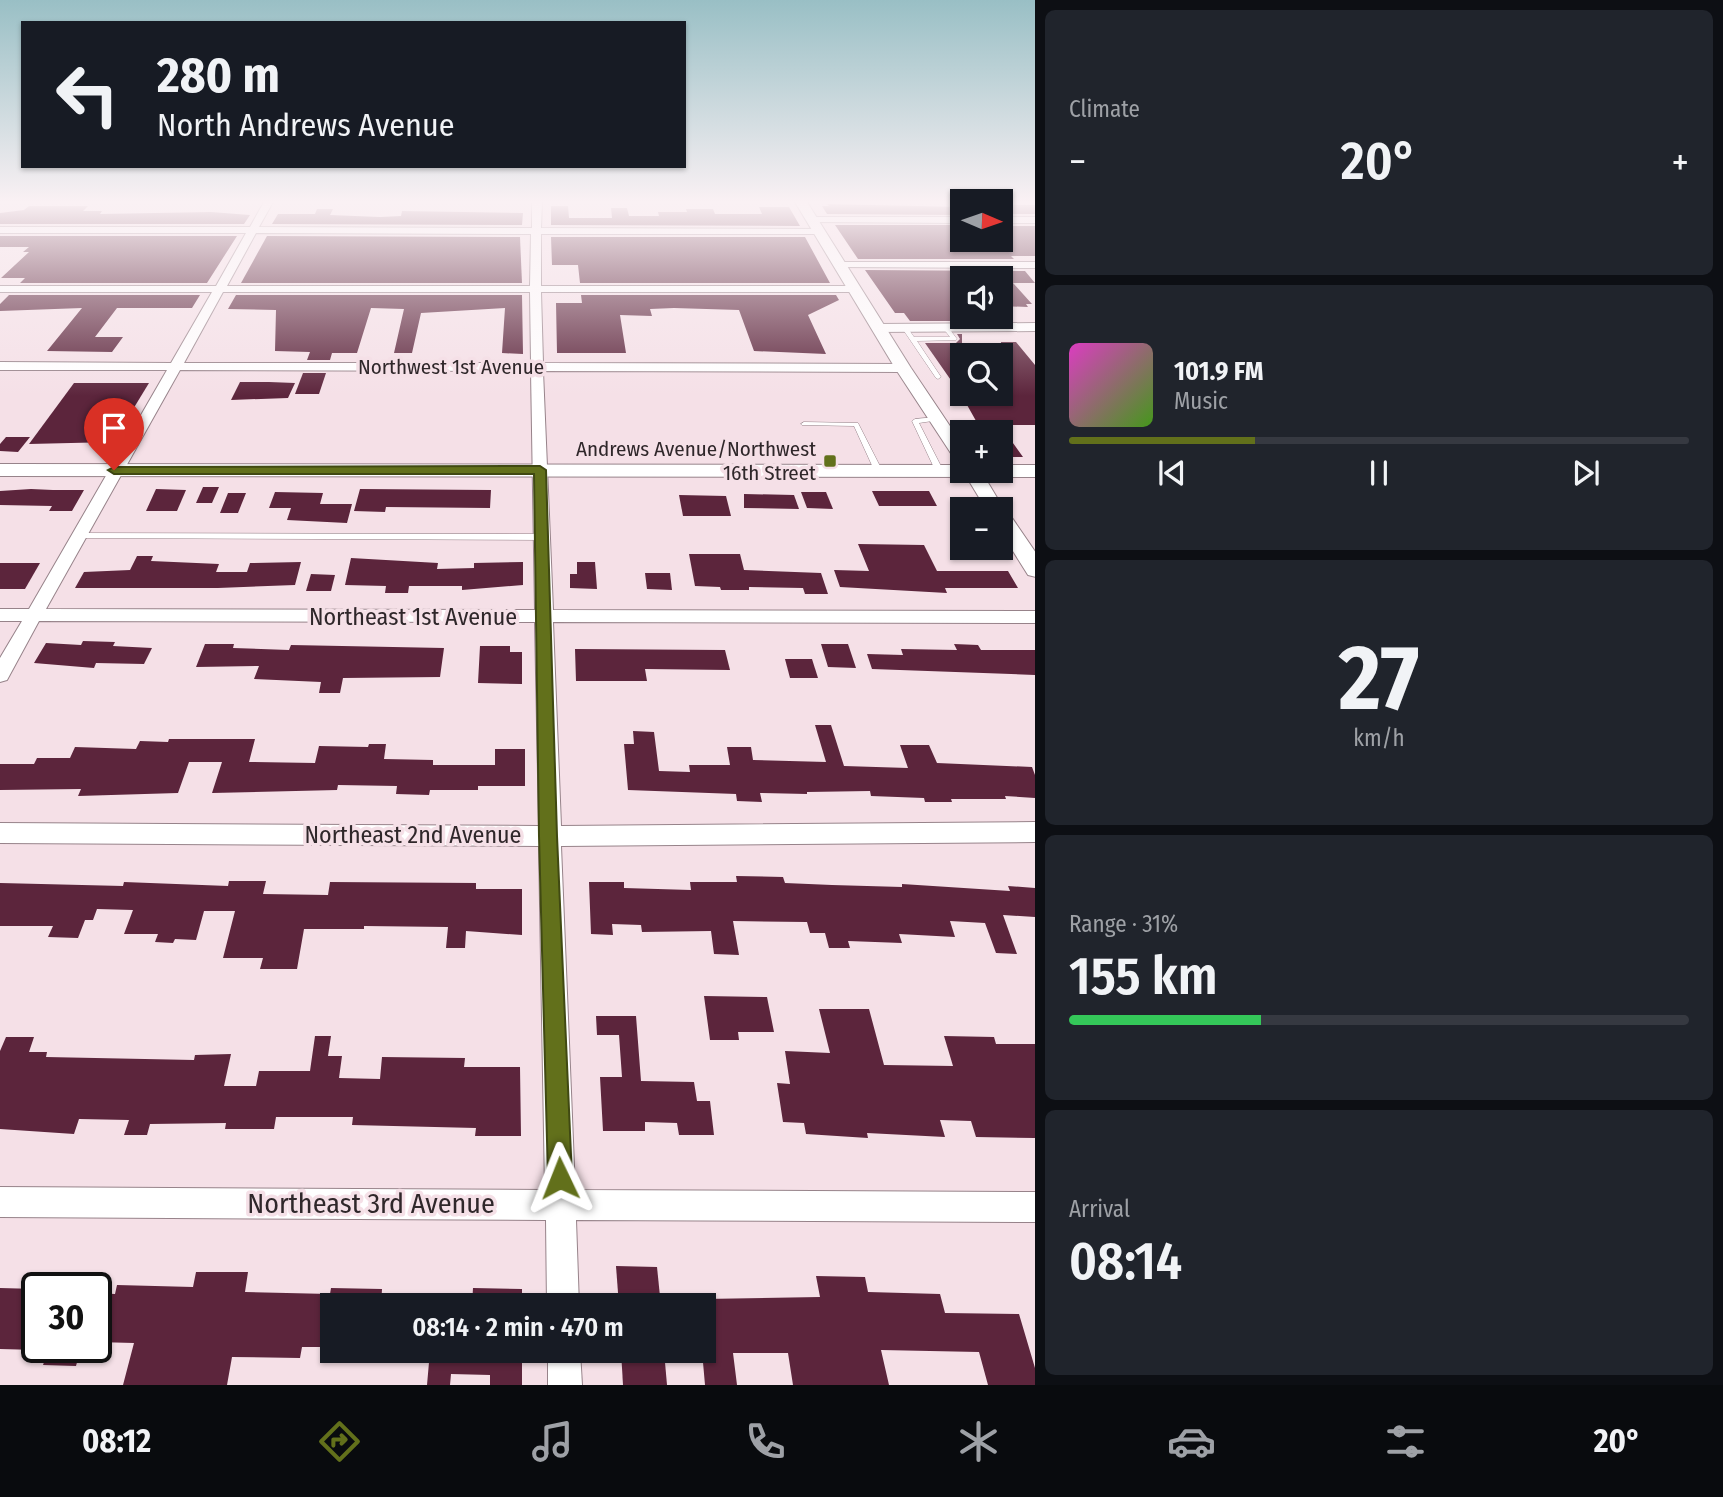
<!DOCTYPE html>
<html lang="en">
<head>
<meta charset="utf-8">
<style>
  :root { --surface:#171b24; --page:#20242c; --text:#f1f3f6; --muted:#9ea1a6; --line:#363941; --accent:#62701b }
  body { margin:0; font-family:"Fira Sans Condensed",sans-serif; background:var(--page); color:var(--text); height:100vh; display:flex; flex-direction:column; font-size:26px; white-space:nowrap }
  * { box-sizing:border-box; margin:0 }
  p { font-size:23px; color:var(--muted) }
  .icon { flex:none; width:38px; height:38px; fill:none; stroke:currentColor; stroke-width:2; stroke-linecap:round; stroke-linejoin:round }
  .map { position:relative; flex:1; overflow:hidden }
  .details { display:flex; flex-direction:column; gap:10px; padding:10px; background:#0d0f14; width:688px }
  .details>* { flex:none }
  .guide { position:absolute; left:21px; top:21px; width:665px; height:147px; border-radius:0px; box-shadow:0 2px 5px #0004; background:#171b24; color:var(--text); overflow:hidden }
  .needle { width:46px; rotate:92deg }
  .buttons { position:absolute; left:950px; top:189px; display:grid; gap:14px }
  .buttons a { display:grid; place-items:center; width:63px; height:63px; border-radius:0px; background:var(--surface); box-shadow:0 2px 5px #0004; font-size:35px }
  .speed { position:absolute; left:21px; top:1272px; display:flex; gap:14px; font-size:35px; font-weight:700; text-align:center }
  .speed>* { display:grid; place-content:center; width:91px; height:91px; border-radius:50%; background:var(--surface); box-shadow:0 2px 5px #0004; line-height:1 }
  .speed .limit { border:4px solid #111; border-radius:10px; background:#fff; color:#111 }
  .pin { position:absolute; display:grid; place-items:center; width:60px; height:60px; color:#fff; margin:-72px -30px; border-radius:50% 50% 50% 0; rotate:-45deg; box-shadow:0 0 7px #0007 }
  .pin .icon { rotate:45deg }
  .me { position:absolute; width:77px; margin:-38px; rotate:358deg; stroke-linejoin:round; filter:drop-shadow(0 0 5px #0008) }
  .turn { display:flex; align-items:center; gap:24px; height:147px; padding:0 21px; font-size:32px }
  .turn .icon { width:91px; height:91px; stroke-width:2.5 }
  .turn b { display:block; font-size:49px; line-height:60px }
  .big { font-size:52px; font-weight:600; line-height:1.1 }
  .details .tile { flex:1; display:flex; flex-direction:column; justify-content:center; gap:10px; min-width:0; padding:0 24px; border-radius:10px; background:var(--page) }
  .details .dial { align-items:center; gap:0 }
  .dial b { font-size:91px; line-height:1 }
  .song { display:flex; align-items:center; gap:21px }
  .cover { width:84px; height:84px; border-radius:10px; background:linear-gradient(135deg,hsl(310 70% 55%),hsl(100 70% 35%)) }
  .played { height:7px; border-radius:4px; background:linear-gradient(90deg,var(--accent) 30%,var(--line) 30%) }
  .keys { display:flex; justify-content:space-around; direction:ltr }
  .heat { display:flex; justify-content:space-between; align-items:center; font-size:38px; direction:ltr }
  .charge { height:10px; border-radius:5px; background:linear-gradient(90deg,#34c759 31%,var(--line) 0) }
  .trip { position:absolute; left:320px; top:1293px; width:396px; height:70px; border-radius:0px; background:var(--surface); box-shadow:0 2px 5px #0004; font-weight:600; line-height:70px; text-align:center }
  .dock { display:flex; height:112px; justify-content:space-around; align-items:center; background:#090b0e; color:var(--muted) }
  .dock .icon { width:49px; height:49px }
  .dock .active { color:var(--accent) }
  .dock b { font-size:32px; color:var(--text) }
  main { display:flex; flex:1; min-height:0 }
  .map>svg:first-child { display:block }
  .building { fill:#5c253c }
  .lines { fill:none; stroke-linecap:round; stroke-linejoin:round }
  .service-casing { stroke:#97838a; stroke-width:1 }
  .minor-casing { stroke:#97838a; stroke-width:2 }
  .tertiary-casing { stroke:#97838a; stroke-width:2 }
  .secondary-casing { stroke:#97838a; stroke-width:2 }
  .service { fill:#fff; fill-rule:evenodd }
  .minor { fill:#fff; fill-rule:evenodd }
  .tertiary { fill:#fff; fill-rule:evenodd }
  .secondary { fill:#fff; fill-rule:evenodd }
  .route { fill:#62701b; stroke:#404912; stroke-width:2 }
  .poi-dot { fill:#62701b; stroke:#f5e0e7; stroke-width:2.5 }
  .labels { text-anchor:middle; dominant-baseline:central; stroke-width:7; stroke-linejoin:round; paint-order:stroke }
  .far-street-label { font-size:21px; fill:#2f272a; stroke:#f5e0e7 }
  .far-poi-label { font-size:21px; fill:#2f272a; stroke:#f5e0e7; text-anchor:end }
  .street-label { font-size:24px; fill:#2f272a; stroke:#f5e0e7 }
  .near-street-label { font-size:28px; fill:#2f272a; stroke:#f5e0e7 }
</style>
</head>
<body>
<main>
<div class="map">
<svg width="1036" height="1385" viewBox="0 0 1036 1385">
  <rect width="100%" height="100%" fill="#f5e0e7"/>
  <!-- building -->
  <g class="building">
    <path d="M827,204L962,207V215L827,214L822,206H829Z"/>
    <rect x="1001" y="205" width="34" height="9"/>
    <path d="M29,206H88L83,211H102L100,214L211,212L250,215L244,224H0V213L24,210Z"/>
    <path d="M551,206H568L569,218H612L611,208H627L629,216H659L658,212H687L686,209H713L715,214H762L759,207H789L800,226L551,225Z"/>
    <path d="M317,209H333L330,215L380,217L401,216L402,211L523,213L522,225L272,224L278,214H315Z"/>
    <path d="M835,225H962V246H1001V226H1035V256H1011L1014,259H858Z"/>
    <path d="M0,236H237L207,283H20L25,278H1L29,252H23L29,247H0Z"/>
    <path d="M267,236L520,237L522,283H241Z"/>
    <path d="M551,237H805L830,283H580L578,265H552Z"/>
    <path d="M865,270L1025,271L1035,283H1013L1032,304H1026L1028,307L1001,306V278H962V321H910L904,313H895Z"/>
    <path d="M9,295H200L192,308H117L95,337H123L112,352L47,351L82,308L0,311V304Z"/>
    <path d="M236,295H522L523,354L502,353L505,308L421,313L412,353H394L404,309L371,308L357,353H332L330,360H307L310,352L275,351L276,310L228,309Z"/>
    <path d="M581,295H836L839,300L808,315L826,354L754,351L739,310L674,308L650,309L652,316L620,315L626,353H557L556,303H582Z"/>
    <path d="M957,334H962V394H1001V342H1016L1035,365V425H1000L1023,457H1001V429L980,428L962,396L925,343H956L960,339Z"/>
    <path d="M303,373H326L319,394H295Z"/>
    <path d="M240,382H269L295,383L288,398L231,400Z"/>
    <path d="M74,383H149L113,442L29,444Z"/>
    <path d="M6,437H30L18,452L0,451V444Z"/>
    <path d="M203,487H219L212,503H196Z"/>
    <path d="M31,489L53,490H84L72,511H49L52,506L0,505V491Z"/>
    <path d="M156,489L186,490L177,511H146Z"/>
    <path d="M360,489L491,490L490,508L386,507L385,512L354,511Z"/>
    <path d="M872,491H929L937,506H879Z"/>
    <path d="M275,492L323,493L320,504H352L347,523L287,520L291,508H269Z"/>
    <path d="M801,492H826L833,509L807,508Z"/>
    <path d="M228,493H246L238,513H220Z"/>
    <path d="M744,494L794,495L799,509L744,508Z"/>
    <path d="M679,495L726,496L731,516H683Z"/>
    <path d="M858,544L924,545L937,571H1008L1018,588H945L947,593L840,587L834,570L869,571Z"/>
    <path d="M689,554H740L744,570L821,573L828,594H805L803,588L749,587V590H721L720,587L695,586Z"/>
    <path d="M137,556H153L151,561L219,564L216,572H247L250,563L301,562L295,585L218,588H75L84,572L130,570Z"/>
    <path d="M351,558L438,563L437,569L474,568V563L523,562V585L462,590V586H409L408,593H385L386,586L345,585Z"/>
    <path d="M577,562H595L597,589L570,588V574H577Z"/>
    <path d="M0,563H40L25,589H0Z"/>
    <path d="M645,573H670L672,590L647,589Z"/>
    <path d="M311,574L335,575L331,591H306Z"/>
    <path d="M83,641L115,642L113,646L152,648L144,664L96,663L94,668L34,663L46,643L81,645Z"/>
    <path d="M205,644H234L233,648L289,650L291,645L444,648L440,677L343,678L340,693H319L321,682L254,679L259,666L196,667Z"/>
    <path d="M821,644H848L856,668L828,667Z"/>
    <path d="M954,644L978,645L981,650H1035V675L872,669L867,654L903,655L901,649L957,650Z"/>
    <path d="M480,646H510V652H522V684L478,683Z"/>
    <path d="M575,649L725,650L730,670L645,669L647,681H576Z"/>
    <path d="M785,659H812L818,678H790Z"/>
    <path d="M815,725H831L844,766L908,768L900,745H929L937,763L1032,767L1035,775V798L1005,796L1006,799H951L952,802H925L924,798L871,796L870,791L807,792V794L760,793L762,802L737,801L736,794L628,790L624,744H634L633,731L654,732L659,771L690,772L689,765H730L727,747H751L753,760L826,762Z"/>
    <path d="M169,739H255L249,762L315,763L319,746L368,747L369,744H386L384,759L433,760V765H495V749H525V786H478V790H430L429,795L396,794L397,786L338,785L337,790L212,793L222,762H189L178,793L78,796L81,789L0,790V764H34L37,758H70L75,747L136,749L140,741L168,742Z"/>
    <path d="M736,876L783,877L785,883L832,885L902,887V884L1010,891L1008,886L1035,888V917L1003,915L1017,954L996,953L985,923L950,921L955,937L899,934L902,943L848,941L850,948H829L825,933H810L807,922L733,921L739,955L714,954L711,931L642,932L641,925L612,924L613,935L591,934L589,882H624V888L691,890L690,882H737Z"/>
    <path d="M229,881H266L263,894L328,895L330,882L476,883V889H522V935L466,931L465,948H446L448,927L364,926V929H304L297,969H260L263,958H223L235,911H204L196,940L175,939L173,943L155,942L158,934H124L133,910L97,909L93,920H85L78,938L48,937L53,926H0V883L123,886L124,882L228,886Z"/>
    <path d="M704,996L767,997L774,1032H738L739,1040H710Z"/>
    <path d="M819,1009H869L884,1065L953,1066L944,1036L994,1037L996,1044H1035V1138L976,1137L971,1121L940,1120L945,1137L867,1133L868,1138L806,1134L804,1123L783,1122L777,1083L790,1084L785,1051L830,1053Z"/>
    <path d="M596,1016H636L641,1081L694,1082L697,1101H710L714,1135H679L677,1123L645,1122V1131H603L600,1077H622L619,1035H597Z"/>
    <path d="M315,1036H331L328,1056H342L339,1078L380,1079L382,1057L465,1058L464,1067H520L521,1136H475L476,1128L352,1125L353,1117H276L274,1129H225L226,1123L150,1124L147,1135H124L129,1120L79,1119L74,1134L0,1129V1051L6,1037H34L29,1052H47L46,1057L194,1060L195,1055L231,1054L224,1086H256L259,1071H310Z"/>
    <path d="M616,1266L657,1267L661,1306H619Z"/>
    <path d="M196,1272H248L245,1292L330,1294L331,1288L382,1289L381,1306H332V1347H302L300,1358L232,1357L227,1385H123L134,1343L96,1342V1293L115,1294L117,1285L193,1287Z"/>
    <path d="M816,1276L865,1277L868,1292L940,1294L945,1313L1019,1314L1035,1368V1385H988L979,1352L881,1350L889,1385H793L788,1353H733L737,1385H705L702,1351L704,1299L820,1297Z"/>
    <path d="M0,1288L37,1289V1350L0,1349Z"/>
    <path d="M473,1288L522,1289V1306H472Z"/>
    <path d="M49,1348H81L76,1366L43,1365Z"/>
    <path d="M430,1351H522V1385H490V1375L451,1374L450,1385H427Z"/>
    <path d="M621,1351H664L667,1385H623Z"/>
  </g>
  <g class="lines">
    <defs>
      <g id="service">
        <path d="M946,326L948,327L957,339L956,340L917,341L941,377L938,379L936,378L902,328L907,327L914,337H950L943,328Z"/>
        <path d="M937,417L939,418V420L919,423L944,472L940,474L936,472L912,421L915,419Z"/>
        <path d="M804,422L858,423L883,472L879,474L875,472L854,426L802,425L801,424Z"/>
        <path d="M78,533L542,534L546,537L542,540L75,538V534Z"/>
      </g>
      <g id="minor">
        <path d="M264,202H273L259,227L532,228V202H542L541,228L822,229L824,231L819,234H541V286H854L859,289L854,292H541L543,363L903,364L909,368L903,372L543,371L553,610L1036,611V623L553,622L561,826L1036,822V842L561,846L575,1190L1036,1192V1222L576,1220L579,1306H547L546,1220L0,1217V1187L545,1190L539,846L0,843V823L539,826L535,622L39,621L7,680L0,682V658L22,621H0V609H29L167,370H0V362L171,363L212,292H0V286H216L246,233H0V227H250ZM256,233L531,234L530,286H227ZM223,292H530L531,363H184ZM180,370L531,371L535,610L46,609Z"/>
        <path d="M812,217H962V223L809,222L807,220Z"/>
        <rect x="1001" y="217" width="35" height="6"/>
        <path d="M839,262H1036V268L835,267V263Z"/>
        <path d="M1036,323V331L878,332L872,328L878,324Z"/>
        <path d="M548,1351H580L582,1385H548Z"/>
      </g>
      <g id="tertiary">
        <path d="M795,202H807L911,368L962,444V462L956,461L895,368Z"/>
        <path d="M963,471H981L1005,511L1008,512L1036,553V577L1028,575L1001,532V509H986Z"/>
      </g>
      <path id="secondary" d="M0,464L962,465V471H1001V465H1036V477L0,476Z"/>
    </defs>
    <!-- service casing -->
    <use href="#service" class="service-casing"/>
    <!-- minor casing -->
    <use href="#minor" class="minor-casing"/>
    <!-- tertiary casing -->
    <use href="#tertiary" class="tertiary-casing"/>
    <!-- secondary casing -->
    <use href="#secondary" class="secondary-casing"/>
    <!-- service -->
    <use href="#service" class="service"/>
    <!-- minor -->
    <use href="#minor" class="minor"/>
    <!-- tertiary -->
    <use href="#tertiary" class="tertiary"/>
    <!-- secondary -->
    <use href="#secondary" class="secondary"/>
  </g>
  <!-- sky -->
  <linearGradient id="sky" x2="0" y2="1"><stop stop-color="#99bfc5"/><stop offset="0.51" stop-color="#faf1f4"/><stop offset="1" stop-color="#faf1f4" stop-opacity="0"/></linearGradient>
  <rect width="1036" height="396" fill="url(#sky)"/>
  <!-- route -->
  <path class="route" d="M540,466L546,470L557,836L572,1178L569,1186L560,1190L552,1186L548,1178L539,836L534,474H114L108,470L114,467Z"/>
  <!-- markers -->
  <rect class="poi-dot" x="823" y="454" width="14" height="14" rx="3.5"/>
  <g class="labels">
    <!-- far-street labels -->
    <g class="far-street-label">
      <text x="451" y="367">Northwest 1st Avenue</text>
    </g>
    <!-- far-poi labels -->
    <g class="far-poi-label">
      <text x="816" y="449">Andrews Avenue/Northwest<tspan x="816" dy="24">16th Street</tspan></text>
    </g>
    <!-- street labels -->
    <g class="street-label">
      <text x="413" y="617">Northeast 1st Avenue</text>
      <text x="413" y="835">Northeast 2nd Avenue</text>
    </g>
    <!-- near-street labels -->
    <g class="near-street-label">
      <text x="371" y="1203">Northeast 3rd Avenue</text>
    </g>
  </g>
</svg>
<div class="buttons">
<a><svg class="needle" viewBox="-14 -14 28 28"><path d="M0-13l5 13h-10z" fill="#e53935"/><path d="M0 13l5-13h-10z" fill="#9ea1a6"/></svg></a>
<a><svg class="icon" aria-label="sound" viewBox="0 0 24 24"><path d="M4 9h4l5-4v14l-5-4H4zM17 9q2 3 0 6"/></svg></a>
<a><svg class="icon" aria-label="search" viewBox="0 0 24 24"><circle cx="10" cy="10" r="6"/><path d="M15 15l6 6"/></svg></a>
<a>+</a>
<a>−</a>
</div>
<div class="speed"><div class="limit">30</div></div>
<div class="pin" style="left:114px;top:470px;background:#d93025"><svg class="icon" aria-label="arrive" viewBox="0 0 24 24"><path d="M6 21V4h12l-3 4 3 4H6"/></svg></div>
<svg class="me" style="left:560px;top:1178px" viewBox="-20 -20 40 40"><path d="M0-17L14 15 0 8-14 15z" fill="#62701b" stroke="#fff" stroke-width="4"/></svg>
<div class="trip">08:14 · 2 min · 470 m</div>
<div class="guide">
<div class="turn"><svg class="icon" aria-label="left" viewBox="0 0 24 24"><path d="M17 20v-9H6M10 6l-5 5 5 5"/></svg><div><b>280 m</b>North Andrews Avenue</div></div>
</div>
</div>
<section class="details">
<div class="tile"><p>Climate</p>
<div class="heat"><a>−</a><b class="big">20°</b><a>+</a></div>
</div>
<div class="tile">
<div class="song"><i class="cover"></i><div><b>101.9 FM</b><p>Music</p></div></div>
<div class="played"></div>
<div class="keys"><svg class="icon" aria-label="previous" viewBox="0 0 24 24"><path d="M18 5L8 12l10 7zM5 5v14"/></svg><svg class="icon" aria-label="pause" viewBox="0 0 24 24"><path d="M8 5v14M16 5v14"/></svg><svg class="icon" aria-label="next" viewBox="0 0 24 24"><path d="M6 5l10 7-10 7zM19 5v14"/></svg></div>
</div>
<div class="tile dial"><b>27</b><p>km/h</p></div>
<div class="tile"><p>Range · 31%</p><b class="big">155 km</b><div class="charge"></div></div>
<div class="tile"><p>Arrival</p><b class="big">08:14</b></div>
</section>
</main>
<nav class="dock">
<b>08:12</b>
<svg class="icon active" aria-label="directions" viewBox="0 0 24 24"><path d="M12 3l9 9-9 9-9-9zM9 14v-3h6M13 9l2 2-2 2"/></svg>
<svg class="icon" aria-label="music" viewBox="0 0 24 24"><path d="M9 18V5l10-2v13"/><circle cx="6" cy="18" r="3"/><circle cx="16" cy="16" r="3"/></svg>
<svg class="icon" aria-label="phone" viewBox="0 0 24 24"><path d="M5 4h4l2 5-3 2q2 4 5 5l2-3 5 2v4C11 20 4 13 5 4z"/></svg>
<svg class="icon" aria-label="climate" viewBox="0 0 24 24"><path d="M12 3v18M4 7l16 10M4 17L20 7"/></svg>
<svg class="icon" aria-label="car" viewBox="0 0 24 24"><path d="M5 17H2v-5l4-1 3-4h7l3 4 3 1v5h-3M9 17h6M6 11h13"/><circle cx="7" cy="17" r="2"/><circle cx="17" cy="17" r="2"/></svg>
<svg class="icon" aria-label="filters" viewBox="0 0 24 24"><path d="M4 7h16M4 17h16"/><circle cx="9" cy="7" r="2"/><circle cx="15" cy="17" r="2"/></svg>
<b>20°</b>
</nav>
</body>
</html>
